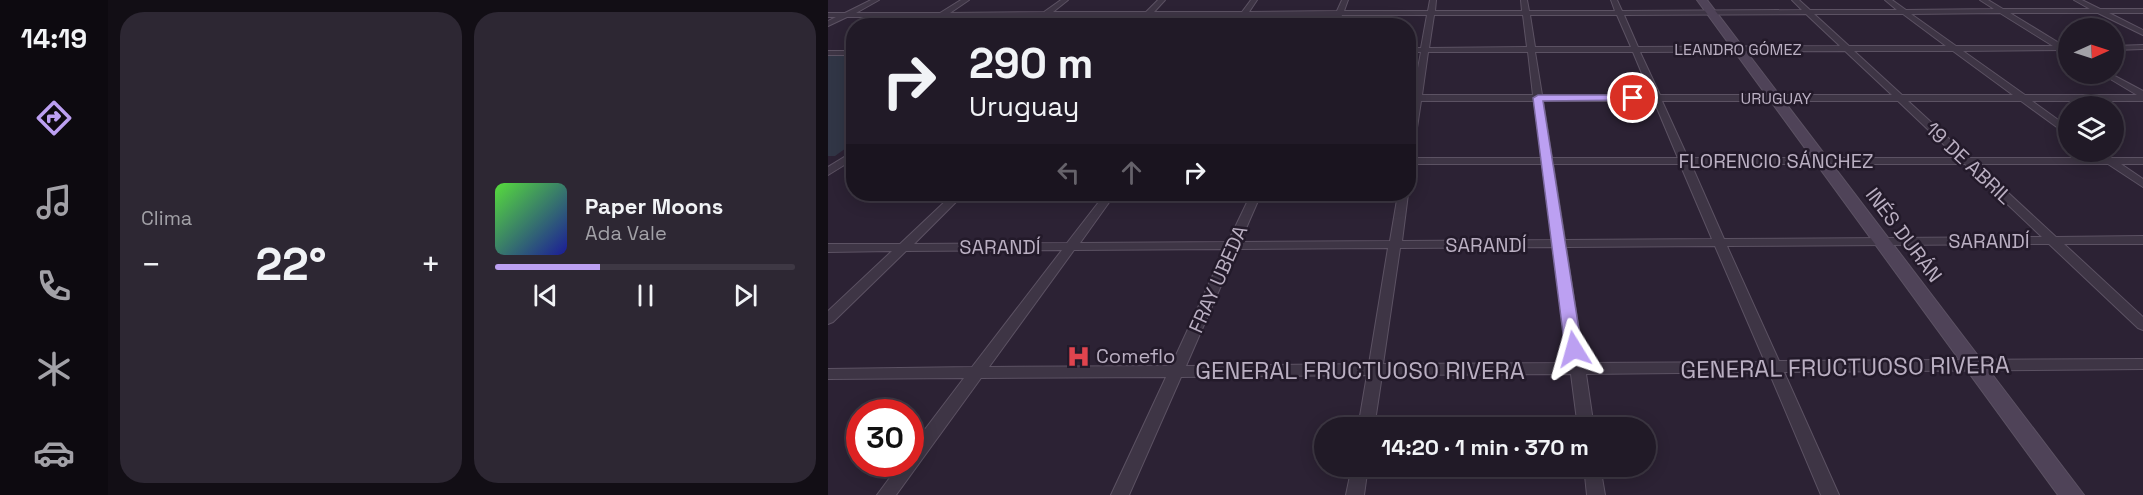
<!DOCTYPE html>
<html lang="es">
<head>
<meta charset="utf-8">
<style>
  :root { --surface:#211a27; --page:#2d2733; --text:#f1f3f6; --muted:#a2a1a7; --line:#3e3844; --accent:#bca0f2 }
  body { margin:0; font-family:"Space Grotesk",sans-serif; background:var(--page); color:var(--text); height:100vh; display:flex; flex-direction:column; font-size:22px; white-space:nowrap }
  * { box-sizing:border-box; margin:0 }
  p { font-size:20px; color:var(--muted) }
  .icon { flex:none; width:33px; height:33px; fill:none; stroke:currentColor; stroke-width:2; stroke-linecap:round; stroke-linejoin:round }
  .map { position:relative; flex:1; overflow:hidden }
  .sheet { display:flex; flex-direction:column; gap:12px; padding:12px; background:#120e15; width:720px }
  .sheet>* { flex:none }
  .banner { position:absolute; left:18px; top:18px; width:570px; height:183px; border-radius:24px; box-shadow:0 3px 15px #0003,0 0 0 2px var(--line); background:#211a27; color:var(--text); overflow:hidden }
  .needle { width:39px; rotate:87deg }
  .tools { position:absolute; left:1230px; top:18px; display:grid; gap:12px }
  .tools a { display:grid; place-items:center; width:66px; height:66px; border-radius:50%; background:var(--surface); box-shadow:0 3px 15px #0003,0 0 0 2px var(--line); font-size:30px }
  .speed { position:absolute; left:18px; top:399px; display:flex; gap:12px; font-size:30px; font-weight:700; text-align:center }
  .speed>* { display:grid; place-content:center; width:78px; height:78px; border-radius:50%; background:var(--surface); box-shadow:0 3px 15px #0003,0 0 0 2px var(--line); line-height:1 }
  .speed .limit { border:9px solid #d22; background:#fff; color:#111 }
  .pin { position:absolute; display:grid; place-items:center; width:51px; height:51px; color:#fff; margin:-26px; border:3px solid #fff; border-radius:50%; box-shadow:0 2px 6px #0007 }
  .me { position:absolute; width:66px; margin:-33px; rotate:352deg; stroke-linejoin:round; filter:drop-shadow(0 0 4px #0008) }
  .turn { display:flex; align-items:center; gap:21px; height:126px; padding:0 24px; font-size:27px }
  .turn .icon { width:78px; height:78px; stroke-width:2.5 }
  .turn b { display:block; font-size:42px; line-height:51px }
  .lanes { display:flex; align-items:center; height:57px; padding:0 24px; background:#0003; justify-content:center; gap:30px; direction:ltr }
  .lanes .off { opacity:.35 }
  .big { font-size:45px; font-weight:700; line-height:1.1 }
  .sheet .card { flex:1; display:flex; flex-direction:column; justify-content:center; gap:9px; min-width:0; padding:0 21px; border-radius:24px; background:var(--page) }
  .song { display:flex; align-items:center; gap:18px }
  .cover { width:72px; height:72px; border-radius:9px; background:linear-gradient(135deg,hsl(110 70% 55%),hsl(240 70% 35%)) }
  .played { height:6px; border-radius:3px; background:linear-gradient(90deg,var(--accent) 35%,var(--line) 35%) }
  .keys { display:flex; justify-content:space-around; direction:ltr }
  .heat { display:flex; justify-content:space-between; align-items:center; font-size:33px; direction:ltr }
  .sheet .tiles { flex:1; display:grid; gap:12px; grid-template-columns:repeat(2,1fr) }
  .trip { position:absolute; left:486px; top:417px; width:342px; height:60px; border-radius:30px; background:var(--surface); box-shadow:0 3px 15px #0003,0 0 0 2px var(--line); font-weight:700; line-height:60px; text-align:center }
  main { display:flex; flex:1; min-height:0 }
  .tabs { display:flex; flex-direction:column; width:108px; justify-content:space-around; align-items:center; background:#0d0a10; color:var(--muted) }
  .tabs .icon { width:42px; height:42px }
  .tabs .selected { color:var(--accent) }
  .tabs b { font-size:27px; color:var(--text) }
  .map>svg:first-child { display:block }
  .green { fill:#313646 }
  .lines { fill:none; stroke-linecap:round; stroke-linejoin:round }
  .street-casing { stroke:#5c5263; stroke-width:2 }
  .secondary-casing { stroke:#5c5263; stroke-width:2 }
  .street { fill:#3e3545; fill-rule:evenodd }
  .secondary { fill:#4f4358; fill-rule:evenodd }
  .route { fill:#bca0f2; stroke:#7a689d; stroke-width:1.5 }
  .labels { text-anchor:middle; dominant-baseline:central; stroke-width:5; stroke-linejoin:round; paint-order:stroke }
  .far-street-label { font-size:16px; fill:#baafc2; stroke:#231a2a }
  .street-label { font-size:20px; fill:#baafc2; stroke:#231a2a }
  .poi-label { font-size:20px; fill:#baafc2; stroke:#231a2a; text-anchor:start }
  .near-street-label { font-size:24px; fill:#baafc2; stroke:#231a2a }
</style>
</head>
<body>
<main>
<nav class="tabs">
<b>14:19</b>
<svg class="icon selected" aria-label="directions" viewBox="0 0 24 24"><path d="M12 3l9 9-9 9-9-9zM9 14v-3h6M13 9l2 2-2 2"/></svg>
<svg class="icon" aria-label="music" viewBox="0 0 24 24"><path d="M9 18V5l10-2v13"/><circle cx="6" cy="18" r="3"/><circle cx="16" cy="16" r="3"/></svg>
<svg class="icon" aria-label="phone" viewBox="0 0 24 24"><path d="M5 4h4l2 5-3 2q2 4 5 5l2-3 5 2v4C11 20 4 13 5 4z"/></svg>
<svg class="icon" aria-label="climate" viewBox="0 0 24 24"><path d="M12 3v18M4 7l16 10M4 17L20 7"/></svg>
<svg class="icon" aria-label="car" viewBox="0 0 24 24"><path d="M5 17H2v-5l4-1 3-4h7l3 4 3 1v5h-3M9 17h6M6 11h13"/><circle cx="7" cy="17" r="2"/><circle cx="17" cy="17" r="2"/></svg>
</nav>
<section class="sheet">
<div class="tiles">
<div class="card"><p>Clima</p>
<div class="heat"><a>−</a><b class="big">22°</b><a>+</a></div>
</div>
<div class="card">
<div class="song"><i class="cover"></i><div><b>Paper Moons</b><p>Ada Vale</p></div></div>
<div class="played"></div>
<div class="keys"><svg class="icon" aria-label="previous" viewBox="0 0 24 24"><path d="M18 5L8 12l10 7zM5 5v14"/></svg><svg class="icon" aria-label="pause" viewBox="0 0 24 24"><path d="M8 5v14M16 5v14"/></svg><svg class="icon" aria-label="next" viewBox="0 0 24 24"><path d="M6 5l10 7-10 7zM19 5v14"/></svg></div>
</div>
</div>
</section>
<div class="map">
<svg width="1315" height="495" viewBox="0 0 1315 495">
  <rect width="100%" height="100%" fill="#2c2234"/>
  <!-- green -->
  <path class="green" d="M0,56H25V143L7,156H0Z"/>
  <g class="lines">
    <defs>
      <g id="street">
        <path d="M43,0H51L28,13H112L133,0H141L122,13L216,12L233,0H240L225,12H318L330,0H337L326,12H414L423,0H429L421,12L509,11L514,0H520L516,11H600L602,0H608L607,11H694L693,0H699L701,11H787L783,0H789L794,11L974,10L964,0H971L982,10H1069L1057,0H1064L1078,10L1166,9L1152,0H1160L1175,9H1262L1246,0H1254L1272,9H1315V13H1281L1315,30V35L1270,13H1182L1236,46H1240V50L1135,51L1197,95H1309L1274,74H1283L1315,91V101H1204L1240,127V134L1237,133L1193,101H1080L1142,158H1271L1264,152H1275L1284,158H1315V164H1293L1315,179V187L1280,164H1149L1228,237L1315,236V244H1236L1315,317V330L1310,328L1221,244L899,246L951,361L1315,359V369L956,372L1011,495H993L941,372L758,374L766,428H750L743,374L554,375L546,428H530L539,375L353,377L301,495H283L338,377L153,378L68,495H49L72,464H82V449L136,378L0,379V369L144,367L234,250L78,251L5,322L0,324V311L64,251L0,252V244H72L125,194H136L86,244L239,243L277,194H287L252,243L400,242L423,194H433L412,242L562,241L570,194H580L574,241L725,240L715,164H580V158H714L706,101H593L585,154L580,157V122L584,101H580V95H585L593,52H580V48H593L599,15H514L510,26H503L507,16H418L411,26H404L411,16H321L312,26H304L313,16H219L207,26H199L210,16L115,17L101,26H92L105,17H19L0,26V21L8,17H0V13H17ZM1172,13L1225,46H1128L1083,14ZM978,14L1012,46L810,47L796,15ZM986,14H1075L1118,46H1021ZM606,15H695L699,47L601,48ZM702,15H789L803,47H707ZM1017,51L1064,95H832L812,52ZM1026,51H1125L1185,95H1074ZM600,52H700L705,95H594ZM707,52H805L823,95H714ZM715,101H826L850,158H724ZM834,101H1070L1130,158H860ZM725,164H852L884,239L737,240ZM863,164H1137L1214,237L896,239ZM887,246L937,362L756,363L738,247ZM726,247L741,363L555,364L572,248ZM560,248L541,364L358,366L409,249ZM397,249L343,366L161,367L246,250Z"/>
        <path d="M1315,45V49L1286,50V46Z"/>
        <rect x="0" y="51" width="26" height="4"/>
        <path d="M26,151V159L0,175V167Z"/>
        <path d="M524,466H540L536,495H518Z"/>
        <path d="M756,466H772L777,495H759Z"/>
      </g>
      <path id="secondary" d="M869,0H879L1256,495H1230Z"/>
    </defs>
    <!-- street casing -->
    <use href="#street" class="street-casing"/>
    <!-- secondary casing -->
    <use href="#secondary" class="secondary-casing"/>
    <!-- street -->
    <use href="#street" class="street"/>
    <!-- secondary -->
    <use href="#secondary" class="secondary"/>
  </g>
  <!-- route -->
  <path class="route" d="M710,95H805L810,98L805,100L715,101L754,349L746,355L737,349L705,98Z"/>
  <!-- icons -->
  <defs>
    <symbol id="hospital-bare" viewBox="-9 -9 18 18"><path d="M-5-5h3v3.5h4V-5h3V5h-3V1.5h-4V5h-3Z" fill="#e0444e" stroke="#231a2a" stroke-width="2.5" paint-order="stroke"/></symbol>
  </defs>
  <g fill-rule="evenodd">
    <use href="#hospital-bare" x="234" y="340" width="33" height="33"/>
  </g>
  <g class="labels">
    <!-- far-street labels -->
    <g class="far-street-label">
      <text x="910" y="49">LEANDRO GÓMEZ</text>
      <text x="948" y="98">URUGUAY</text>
    </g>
    <!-- street labels -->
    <g class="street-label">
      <text x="948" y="161">FLORENCIO SÁNCHEZ</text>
      <text transform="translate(1141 163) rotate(43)">19 DE ABRIL</text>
      <text transform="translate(1076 235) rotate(53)">INÉS DURÁN</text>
      <text x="1161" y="241">SARANDÍ</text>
      <text x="658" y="245">SARANDÍ</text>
      <text x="172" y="247">SARANDÍ</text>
      <text transform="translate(390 279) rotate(-66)">FRAY UBEDA</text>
    </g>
    <!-- poi labels -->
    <g class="poi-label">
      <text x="268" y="356">Comeflo</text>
    </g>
    <!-- near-street labels -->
    <g class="near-street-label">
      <text transform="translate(1017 367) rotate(-1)">GENERAL FRUCTUOSO RIVERA</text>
      <text x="532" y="370">GENERAL FRUCTUOSO RIVERA</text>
    </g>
  </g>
</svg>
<div class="tools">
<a><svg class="needle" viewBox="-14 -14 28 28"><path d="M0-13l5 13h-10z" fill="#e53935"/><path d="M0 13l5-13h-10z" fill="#a2a1a7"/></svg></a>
<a><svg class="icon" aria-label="layers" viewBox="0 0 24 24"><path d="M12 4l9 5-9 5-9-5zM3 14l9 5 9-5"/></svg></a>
</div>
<div class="speed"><div class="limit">30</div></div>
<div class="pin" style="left:805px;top:98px;background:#d93025"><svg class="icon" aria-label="arrive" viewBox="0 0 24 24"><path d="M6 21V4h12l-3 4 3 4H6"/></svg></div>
<svg class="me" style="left:746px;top:349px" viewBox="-20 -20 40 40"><path d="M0-17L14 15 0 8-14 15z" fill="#bca0f2" stroke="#fff" stroke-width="4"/></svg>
<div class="trip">14:20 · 1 min · 370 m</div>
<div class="banner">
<div class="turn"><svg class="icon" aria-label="right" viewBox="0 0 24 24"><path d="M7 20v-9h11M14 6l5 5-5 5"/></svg><div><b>290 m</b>Uruguay</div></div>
<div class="lanes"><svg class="icon off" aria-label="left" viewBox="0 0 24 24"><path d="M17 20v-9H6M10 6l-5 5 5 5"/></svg><svg class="icon off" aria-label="ahead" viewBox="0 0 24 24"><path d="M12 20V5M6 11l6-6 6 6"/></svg><svg class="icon" aria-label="right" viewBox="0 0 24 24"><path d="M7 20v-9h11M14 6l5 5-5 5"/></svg></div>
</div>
</div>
</main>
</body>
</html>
